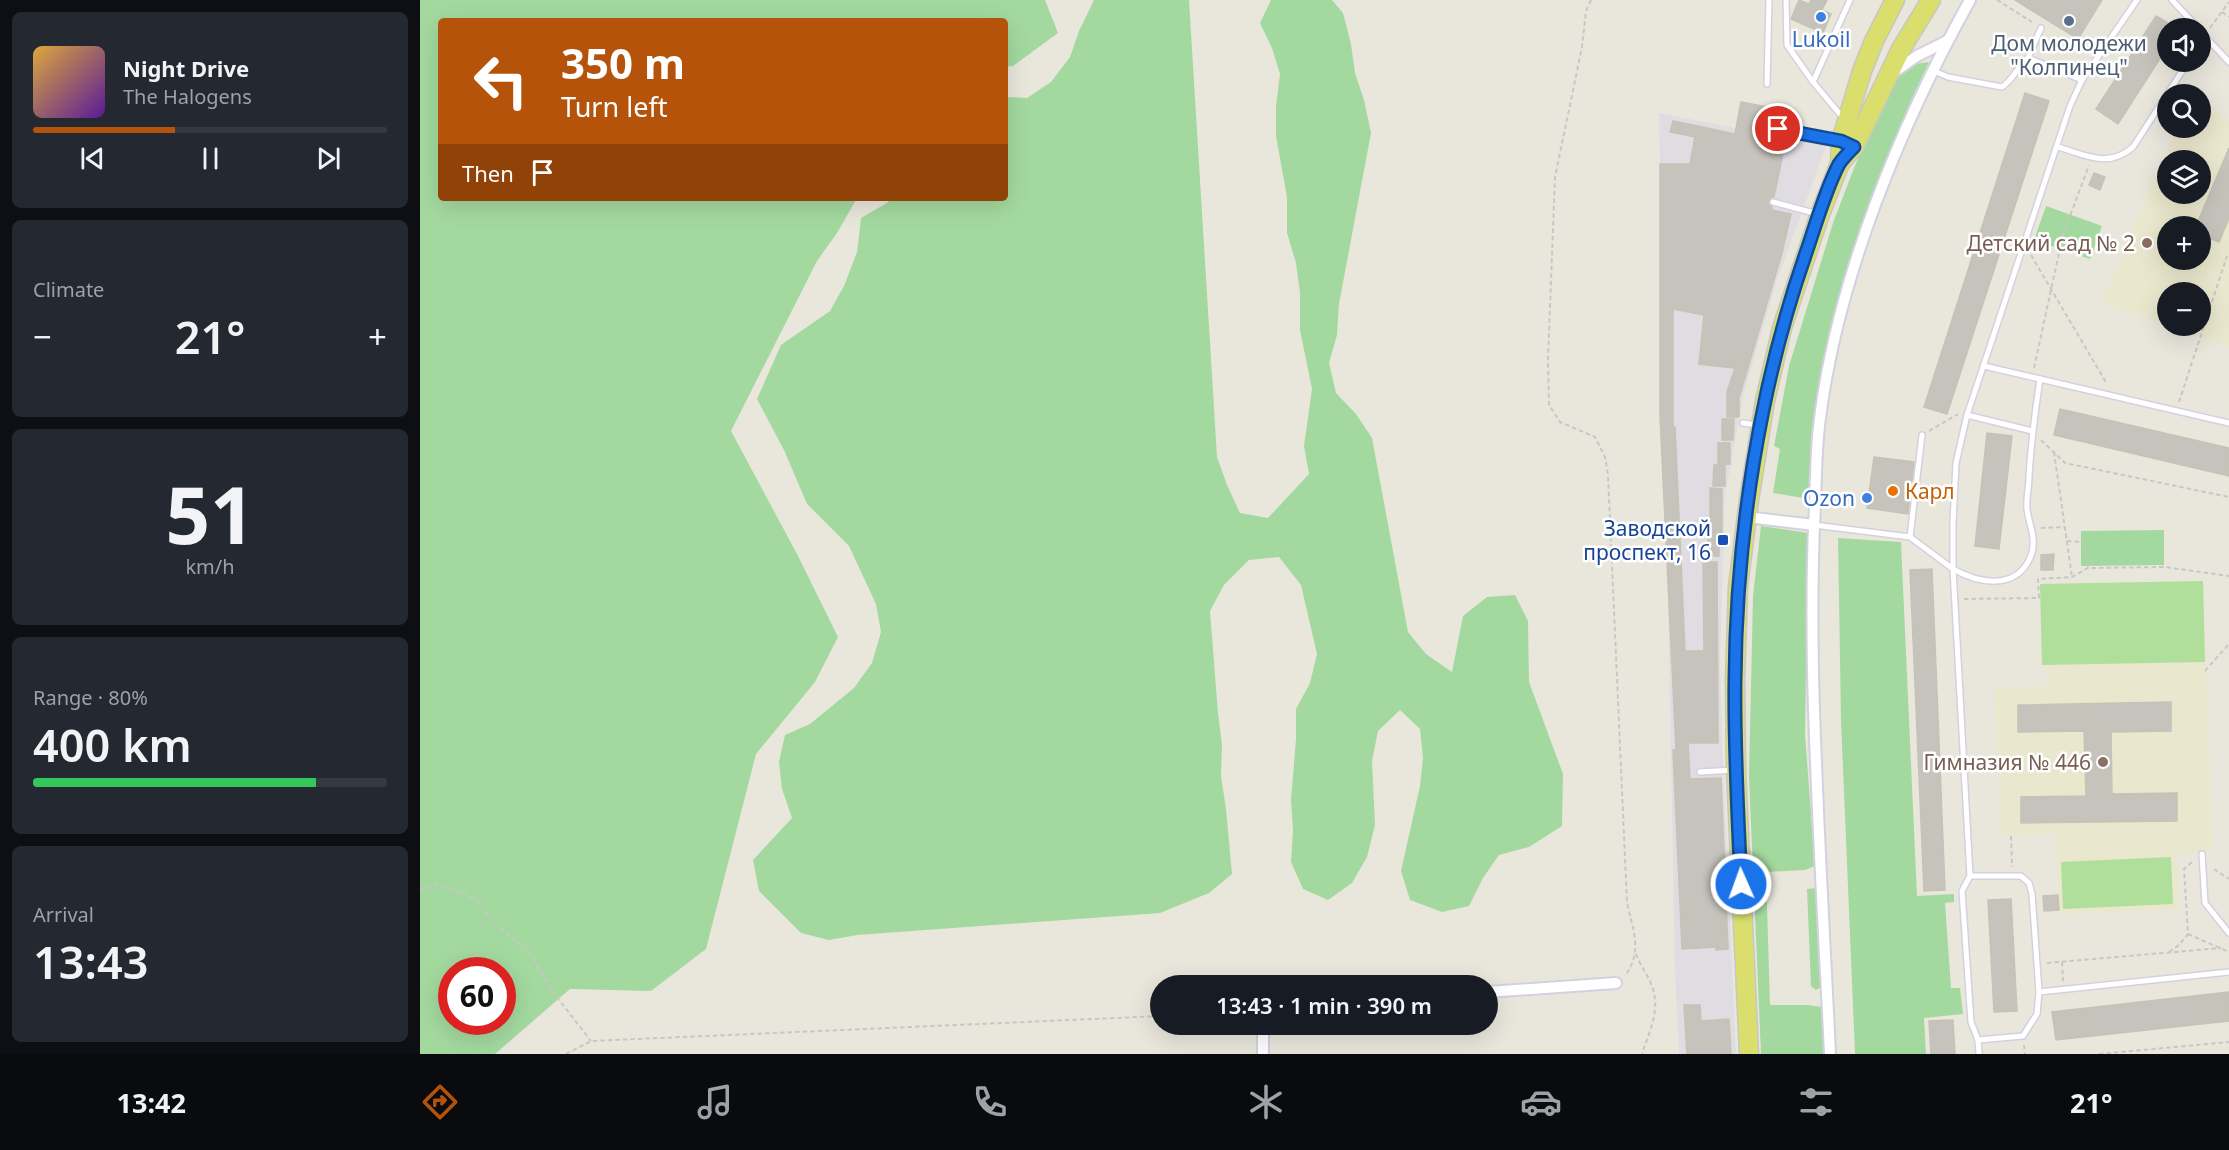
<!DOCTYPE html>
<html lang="en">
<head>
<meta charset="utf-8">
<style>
  :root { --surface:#171b24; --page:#242831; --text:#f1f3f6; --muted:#9ea1a6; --line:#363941; --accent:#b45309 }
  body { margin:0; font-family:"Noto Sans",sans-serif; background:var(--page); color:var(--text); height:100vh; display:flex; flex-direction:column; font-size:22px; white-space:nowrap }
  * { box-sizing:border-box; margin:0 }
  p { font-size:20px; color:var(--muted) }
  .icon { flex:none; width:33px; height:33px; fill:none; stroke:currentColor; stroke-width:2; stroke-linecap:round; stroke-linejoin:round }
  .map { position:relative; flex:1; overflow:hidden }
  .panel { display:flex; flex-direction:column; gap:12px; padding:12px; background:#0d0f14; width:420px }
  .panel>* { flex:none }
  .top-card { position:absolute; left:18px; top:18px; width:570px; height:183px; border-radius:6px; box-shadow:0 6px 24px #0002; background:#b45309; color:#fff; overflow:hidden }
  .controls { position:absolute; left:1737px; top:18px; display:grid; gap:12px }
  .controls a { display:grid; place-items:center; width:54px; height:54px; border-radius:50%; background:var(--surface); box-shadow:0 6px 24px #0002; font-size:30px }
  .speed { position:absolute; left:18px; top:957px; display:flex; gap:12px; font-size:30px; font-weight:700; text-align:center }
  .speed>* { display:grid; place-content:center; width:78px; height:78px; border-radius:50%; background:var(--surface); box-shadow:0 6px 24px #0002; line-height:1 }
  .speed .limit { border:9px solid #d22; background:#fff; color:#111 }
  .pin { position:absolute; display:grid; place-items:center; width:51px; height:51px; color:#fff; margin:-26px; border:3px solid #fff; border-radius:50%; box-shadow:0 2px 6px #0007 }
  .me { position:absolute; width:66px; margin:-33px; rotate:358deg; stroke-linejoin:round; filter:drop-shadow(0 0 4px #0008) }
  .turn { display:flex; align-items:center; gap:21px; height:126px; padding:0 24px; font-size:27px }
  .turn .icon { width:78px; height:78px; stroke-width:2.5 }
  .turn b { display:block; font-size:42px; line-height:51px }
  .then { display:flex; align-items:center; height:57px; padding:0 24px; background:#0003; gap:12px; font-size:22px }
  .big { font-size:45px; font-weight:600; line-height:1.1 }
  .panel .tile { flex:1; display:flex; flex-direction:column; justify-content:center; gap:9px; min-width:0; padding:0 21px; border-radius:9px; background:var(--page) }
  .panel .dial { align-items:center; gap:0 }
  .dial b { font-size:78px; line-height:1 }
  .song { display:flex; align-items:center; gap:18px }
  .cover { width:72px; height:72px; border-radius:9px; background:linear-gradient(135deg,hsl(40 70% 55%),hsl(270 70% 35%)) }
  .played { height:6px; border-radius:3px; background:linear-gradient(90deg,var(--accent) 40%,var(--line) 40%) }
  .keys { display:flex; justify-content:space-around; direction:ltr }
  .heat { display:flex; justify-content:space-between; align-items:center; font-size:33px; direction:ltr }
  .charge { height:9px; border-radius:4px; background:linear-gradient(90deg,#34c759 80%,var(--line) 0) }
  .trip { position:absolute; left:730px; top:975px; width:348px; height:60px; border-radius:30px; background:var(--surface); box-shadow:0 6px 24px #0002; font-weight:600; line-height:60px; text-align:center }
  .dock { display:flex; height:96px; justify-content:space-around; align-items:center; background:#090b0e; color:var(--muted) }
  .dock .icon { width:42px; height:42px }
  .dock .selected { color:var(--accent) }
  .dock b { font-size:27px; color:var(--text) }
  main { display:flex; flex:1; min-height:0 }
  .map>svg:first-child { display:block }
  .industrial { fill:#dfdce2 }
  .education { fill:#e9e7cd; fill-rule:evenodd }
  .green { fill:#a3d99f; fill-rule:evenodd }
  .pitch { fill:#b0df9c }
  .building { fill:#c5c3bb; stroke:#c4c3b6; stroke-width:1.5 }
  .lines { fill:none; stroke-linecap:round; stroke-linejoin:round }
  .lane-casing { stroke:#d3d1e0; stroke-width:8 }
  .street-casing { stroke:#d3d1e0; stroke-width:14 }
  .primary-casing { stroke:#c7c7c7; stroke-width:21 }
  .path { stroke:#c7c7c7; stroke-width:2; stroke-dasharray:4.5 3; stroke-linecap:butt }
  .lane { stroke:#fff; stroke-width:5 }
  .street { stroke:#fff; stroke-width:10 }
  .primary { stroke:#dade6c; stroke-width:18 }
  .route-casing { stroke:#114b97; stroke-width:15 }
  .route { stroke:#1a73e8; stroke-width:10 }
  .shop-dot { fill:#3f7fe0; stroke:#fff; stroke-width:2 }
  .service-dot { fill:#5c6f8a; stroke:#fff; stroke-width:2 }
  .education-dot { fill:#8d6e63; stroke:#fff; stroke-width:2 }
  .food-dot { fill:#e8710a; stroke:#fff; stroke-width:2 }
  .transit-dot { fill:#1a4fb4; stroke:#fff; stroke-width:2 }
  .labels { text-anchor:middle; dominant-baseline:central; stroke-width:5; stroke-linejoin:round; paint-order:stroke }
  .shop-label { font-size:21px; fill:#366cbe; stroke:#fff }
  .service-label { font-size:21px; fill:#4e5e75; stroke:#fff }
  .education-label { font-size:21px; fill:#785e54; stroke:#fff; text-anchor:end }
  .food-label { font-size:21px; fill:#c56008; stroke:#fff; text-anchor:start }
  .transit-label { font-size:21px; fill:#164399; stroke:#fff; text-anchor:end }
</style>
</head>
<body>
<main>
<section class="panel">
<div class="tile">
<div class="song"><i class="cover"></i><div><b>Night Drive</b><p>The Halogens</p></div></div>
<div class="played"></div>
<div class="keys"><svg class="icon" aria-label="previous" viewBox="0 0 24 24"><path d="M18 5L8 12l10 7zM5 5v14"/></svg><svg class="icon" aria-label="pause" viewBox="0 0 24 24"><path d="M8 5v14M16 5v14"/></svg><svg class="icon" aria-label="next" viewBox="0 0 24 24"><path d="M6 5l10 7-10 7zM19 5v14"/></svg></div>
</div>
<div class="tile"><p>Climate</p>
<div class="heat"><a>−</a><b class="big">21°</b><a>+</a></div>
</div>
<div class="tile dial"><b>51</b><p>km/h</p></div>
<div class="tile"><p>Range · 80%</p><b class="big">400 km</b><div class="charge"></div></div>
<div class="tile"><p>Arrival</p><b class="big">13:43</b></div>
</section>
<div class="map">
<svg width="1809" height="1054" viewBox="0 0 1809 1054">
  <rect width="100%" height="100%" fill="#e9e7dc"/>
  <!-- industrial -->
  <path class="industrial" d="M1239,113L1406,146L1357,280L1324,392L1305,496L1300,658L1302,745L1316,1054H1259L1255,971Z"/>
  <!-- education -->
  <g class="education">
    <path d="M1781,107L1809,119V347L1682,303L1756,128H1780ZM1748,160H1780V194H1748ZM1748,226H1780V260H1748ZM1748,292H1780V326H1748Z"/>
    <path d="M1783,581L1793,852L1757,854L1760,909L1640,914L1636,834L1581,836L1574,689L1628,686L1629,675L1622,665L1620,584Z"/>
  </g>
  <!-- green -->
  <g class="green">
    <path d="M0,0H625L638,33L593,66L585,67V21H21V198H437L417,233L397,261L311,431L377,554L418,637L395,682L336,754L286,949L231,991L150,989L75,1054H0ZM32,970H82V1022H32Z"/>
    <path d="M674,0H769L797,457L807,485L820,513L848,518L889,474L884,446L892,389L880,330V293L876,263L867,233V197L856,136V106L860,74L852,48L840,23L851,0H912L923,13L931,44L935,73L944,100L951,133L919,304L917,335L909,363L916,393L936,414L952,438L988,632L1006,654L1032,672L1043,616L1067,597L1095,595L1108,621L1109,682L1143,774L1142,826L1109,847L1079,855L1063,878L1049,906L1022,912L990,900L981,871L1000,786L1003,758L1000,729L980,710L958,731L952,761L955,825L947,857L932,883L908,900L883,889L871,862L873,830L871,800L876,739V709L890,683L897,654L881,585L859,557L829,560L804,585L790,611L798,713L802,745L801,776L806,809L812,874L789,893L740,913L437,935L409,940L381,933L339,891L333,860L372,818L362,789L359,762L365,735L390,724L434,688L452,663L461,632L456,604L429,546L387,504L364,450L337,399L361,345L410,311L424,286L437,252L441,218L467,203L471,198H585V97L607,98L631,82L650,57L659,31Z"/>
    <path d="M1509,62L1487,109L1444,224L1404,359L1394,429L1389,499L1353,493L1360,449L1354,446L1369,366L1413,223L1434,168L1459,109L1476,75L1495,64Z"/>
    <path d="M1626,206L1682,226L1670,259L1614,240Z"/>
    <path d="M1341,526L1388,533L1385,735L1395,866L1385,870L1346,872L1350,1005H1388L1401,1007L1404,1054H1341L1329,777L1333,596Z"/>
    <path d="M1744,530V565L1661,566V531Z"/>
    <path d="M1418,538L1481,542L1497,896L1534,894V902L1525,903L1531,988H1540L1543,1014L1504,1018L1506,1054H1435L1421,720Z"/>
    <path d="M1397,888L1401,987L1396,990L1391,986L1387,889Z"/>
  </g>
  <!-- pitch -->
  <g class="pitch">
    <path d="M1783,581L1785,662L1622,665L1620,584Z"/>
    <path d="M1751,857L1753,904L1643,909L1641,862Z"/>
  </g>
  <!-- building -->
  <g class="building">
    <path d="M1379,0L1389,4L1391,0H1407L1402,10L1411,14L1403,33L1371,19Z"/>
    <path d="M1595,0H1682L1658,39Z"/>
    <path d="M1736,16L1748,23V46L1698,124L1676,109Z"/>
    <path d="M1605,93L1629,101L1527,414L1504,407Z"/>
    <path d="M1321,102L1363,110L1360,125L1337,120L1333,122L1332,126L1336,130L1358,134L1357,142L1365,144L1354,197L1350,198L1348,203L1352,207V210L1371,214L1362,253L1319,398V417H1307V392L1315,368L1279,364L1284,315L1253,309V427H1255L1265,651H1284L1283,562H1297L1298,743H1268L1270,779L1301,778L1308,949L1296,950V947L1262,949L1253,750H1256L1240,416V164H1270L1275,137L1250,132L1253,121L1315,134Z"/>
    <path d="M1809,148V218L1799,242L1780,235V226H1776Z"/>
    <path d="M1674,173L1685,177L1680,190L1669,185Z"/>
    <path d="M1640,409L1809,448V476L1634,435Z"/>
    <path d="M1302,419H1314L1313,440H1302Z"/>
    <path d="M1567,433L1592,436L1579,549L1555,546Z"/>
    <rect x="1298" y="443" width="12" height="21"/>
    <path d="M1454,457L1494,462L1488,514L1447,508Z"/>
    <path d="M1294,465H1305V486H1293Z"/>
    <path d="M1290,488L1302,489V534H1290Z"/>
    <path d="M1288,535H1299V556H1287Z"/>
    <path d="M1634,554L1633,570H1621V555Z"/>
    <path d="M1512,569L1525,890L1504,891L1490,570Z"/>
    <path d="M1751,702V731L1691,732L1692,794L1757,793V821L1601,823V797L1666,796L1664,731L1598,732V705Z"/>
    <path d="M1638,895L1639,910L1624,911L1623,896Z"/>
    <path d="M1591,899L1597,1011L1574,1012L1568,900Z"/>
    <path d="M1809,992V1021L1636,1040L1632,1012Z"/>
    <path d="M1264,1005H1280L1281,1021L1309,1019L1311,1054H1267Z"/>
    <path d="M1533,1020L1535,1054H1511L1509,1021Z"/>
  </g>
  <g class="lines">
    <defs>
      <g id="lane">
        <path d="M1366,0L1367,45L1393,82L1424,119"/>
        <path d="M1752,0L1778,28"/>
        <path d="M1780,31L1809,62"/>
        <path d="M1608,58L1621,28"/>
        <path d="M1514,71L1528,77L1582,87C1593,80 1598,66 1608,58L1662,80"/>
        <path d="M1393,82L1430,0"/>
        <path d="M1347,84L1349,0"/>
        <path d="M1337,125L1418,141"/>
        <path d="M1638,147C1666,155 1688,169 1713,147L1768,62"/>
        <path d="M1353,202L1398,214"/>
        <path d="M1564,366L1620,379C1615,412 1611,443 1609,476C1609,487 1606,498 1607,509C1609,526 1618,540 1610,558C1595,591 1558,583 1533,569V522L1536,463L1547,415L1650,106L1662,80L1717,0"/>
        <path d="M1620,379L1809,423"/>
        <path d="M1547,415L1612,431"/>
        <path d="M1323,423L1337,425"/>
        <path d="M1394,525L1490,537L1533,569L1550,876L1542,891L1551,1022L1558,1040L1559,1054"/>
        <path d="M1490,537L1502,435"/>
        <path d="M1280,772L1314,770"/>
        <path d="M1782,854L1785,903L1809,933"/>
        <path d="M1550,876H1601L1609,883L1612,894L1619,992"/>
        <path d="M1558,1040L1603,1036L1617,1014L1619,992L1809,972"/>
      </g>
      <g id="street">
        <path d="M1474,72L1497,56L1527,41"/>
        <path d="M1327,517L1394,525"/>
        <path d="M1068,992L1196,983"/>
        <path d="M843,1054V1024"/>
        <path d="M1410,1054C1404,927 1396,800 1393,673C1392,617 1392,561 1395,505C1396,476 1396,447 1400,418C1418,277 1481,124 1550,0"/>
      </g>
      <g id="primary">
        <path d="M1420,163L1434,147L1481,49L1511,0"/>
        <path d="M1329,1054L1316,770L1315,680L1318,587L1329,500L1345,401L1362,328L1399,217L1420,163L1421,141L1442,71L1454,41L1475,0"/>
      </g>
    </defs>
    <!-- lane casing -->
    <use href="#lane" class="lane-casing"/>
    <!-- street casing -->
    <use href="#street" class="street-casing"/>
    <!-- primary casing -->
    <use href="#primary" class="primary-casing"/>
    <!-- path -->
    <g class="path">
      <path d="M1171,0L1166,11L1162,47L1135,177L1128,360L1129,405L1140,422L1175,437L1185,457L1188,475L1207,903C1213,930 1223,951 1205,976"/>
      <path d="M1577,0L1612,22"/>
      <path d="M1802,12L1809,17"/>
      <path d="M1790,28L1809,2"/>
      <path d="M1611,255L1687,384"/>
      <path d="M1614,368L1643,235L1669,165"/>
      <path d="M1759,402L1807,256"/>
      <path d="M1509,431L1538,414"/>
      <path d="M1621,440L1645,463L1809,497"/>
      <path d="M1634,452L1652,577"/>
      <path d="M1621,528L1645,527"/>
      <path d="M1647,541L1663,542L1668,567"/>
      <path d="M1544,599L1619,598L1618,579L1652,577L1668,568L1745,567L1809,576"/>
      <path d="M1785,671L1809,644"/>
      <path d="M1591,836L1592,867"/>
      <path d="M1794,869L1809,879"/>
      <path d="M0,889L14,884L45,894L60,903L72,921L108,951L136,996L171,1041"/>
      <path d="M1768,934L1809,952"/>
      <path d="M1749,952L1759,945L1768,934L1764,869L1772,862"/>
      <path d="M1216,954C1220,966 1229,976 1233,989C1240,1012 1229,1032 1222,1054"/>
      <path d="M1642,962L1643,981"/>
      <path d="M1627,963L1801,948"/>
      <path d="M1604,1045L1605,1054"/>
      <path d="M146,1054L171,1041L741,1016"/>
      <path d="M1679,1054L1809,1042"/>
    </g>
    <!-- lane -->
    <use href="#lane" class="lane"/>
    <!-- street -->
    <use href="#street" class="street"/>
    <!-- primary -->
    <use href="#primary" class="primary"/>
  </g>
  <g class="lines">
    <defs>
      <path id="route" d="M1321,884C1318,816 1314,748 1315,680C1316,539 1339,387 1386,253C1396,224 1405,191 1419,164C1423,158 1429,152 1434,147L1421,141L1358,129"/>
    </defs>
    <!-- route casing -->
    <use href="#route" class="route-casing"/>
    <!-- route -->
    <use href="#route" class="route"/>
  </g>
  <!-- markers -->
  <g class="shop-dot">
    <circle cx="1401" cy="17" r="6"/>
    <circle cx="1447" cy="498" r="6"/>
  </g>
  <circle class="service-dot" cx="1649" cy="21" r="6"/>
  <g class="education-dot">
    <circle cx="1727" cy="243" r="6"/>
    <circle cx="1683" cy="762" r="6"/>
  </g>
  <circle class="food-dot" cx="1473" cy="491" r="6"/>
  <rect class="transit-dot" x="1297" y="534" width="12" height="12" rx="3"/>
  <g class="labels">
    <!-- shop labels -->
    <g class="shop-label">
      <text x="1401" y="39">Lukoil</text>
      <text x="1435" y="498" text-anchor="end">Ozon</text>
    </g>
    <!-- service labels -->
    <g class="service-label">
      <text x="1649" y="43">Дом молодежи<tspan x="1649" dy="24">"Колпинец"</tspan></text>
    </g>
    <!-- education labels -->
    <g class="education-label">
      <text x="1715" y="243">Детский сад № 2</text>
      <text x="1671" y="762">Гимназия № 446</text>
    </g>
    <!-- food labels -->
    <g class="food-label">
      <text x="1485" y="491">Карл</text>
    </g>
    <!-- transit labels -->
    <g class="transit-label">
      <text x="1291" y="528">Заводской<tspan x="1291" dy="24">проспект, 16</tspan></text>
    </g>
  </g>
</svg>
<div class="controls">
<a><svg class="icon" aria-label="sound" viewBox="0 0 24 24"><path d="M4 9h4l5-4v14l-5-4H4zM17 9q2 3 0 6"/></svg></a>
<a><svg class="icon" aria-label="search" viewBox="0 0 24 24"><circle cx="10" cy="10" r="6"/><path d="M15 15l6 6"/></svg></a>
<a><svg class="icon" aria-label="layers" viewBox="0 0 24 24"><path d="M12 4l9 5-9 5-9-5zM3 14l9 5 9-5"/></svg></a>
<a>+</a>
<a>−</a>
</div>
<div class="speed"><div class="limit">60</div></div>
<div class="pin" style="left:1358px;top:129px;background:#d93025"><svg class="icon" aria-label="arrive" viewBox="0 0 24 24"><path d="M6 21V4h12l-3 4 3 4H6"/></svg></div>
<svg class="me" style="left:1321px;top:884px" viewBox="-20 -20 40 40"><circle r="17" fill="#1a73e8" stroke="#fff" stroke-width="3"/><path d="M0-11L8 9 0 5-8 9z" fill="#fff"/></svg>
<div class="trip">13:43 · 1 min · 390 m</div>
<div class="top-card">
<div class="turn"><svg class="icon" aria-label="left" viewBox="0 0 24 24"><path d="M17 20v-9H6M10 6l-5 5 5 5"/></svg><div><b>350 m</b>Turn left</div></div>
<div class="then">Then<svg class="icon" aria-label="arrive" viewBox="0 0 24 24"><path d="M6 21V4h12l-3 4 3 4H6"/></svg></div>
</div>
</div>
</main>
<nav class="dock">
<b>13:42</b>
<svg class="icon selected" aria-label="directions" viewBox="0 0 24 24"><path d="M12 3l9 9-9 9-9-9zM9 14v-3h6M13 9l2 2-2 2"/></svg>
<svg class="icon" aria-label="music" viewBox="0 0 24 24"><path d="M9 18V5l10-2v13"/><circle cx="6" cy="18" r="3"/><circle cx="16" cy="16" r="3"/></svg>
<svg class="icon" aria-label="phone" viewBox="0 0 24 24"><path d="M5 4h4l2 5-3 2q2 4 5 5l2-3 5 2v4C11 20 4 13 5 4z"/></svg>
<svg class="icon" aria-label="climate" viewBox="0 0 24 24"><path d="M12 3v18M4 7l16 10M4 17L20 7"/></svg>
<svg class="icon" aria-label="car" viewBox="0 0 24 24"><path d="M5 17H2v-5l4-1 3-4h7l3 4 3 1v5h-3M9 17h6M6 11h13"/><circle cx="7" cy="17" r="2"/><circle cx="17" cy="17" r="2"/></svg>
<svg class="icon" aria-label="filters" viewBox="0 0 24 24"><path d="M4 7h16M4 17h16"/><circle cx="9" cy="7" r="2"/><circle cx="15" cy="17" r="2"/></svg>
<b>21°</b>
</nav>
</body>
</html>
